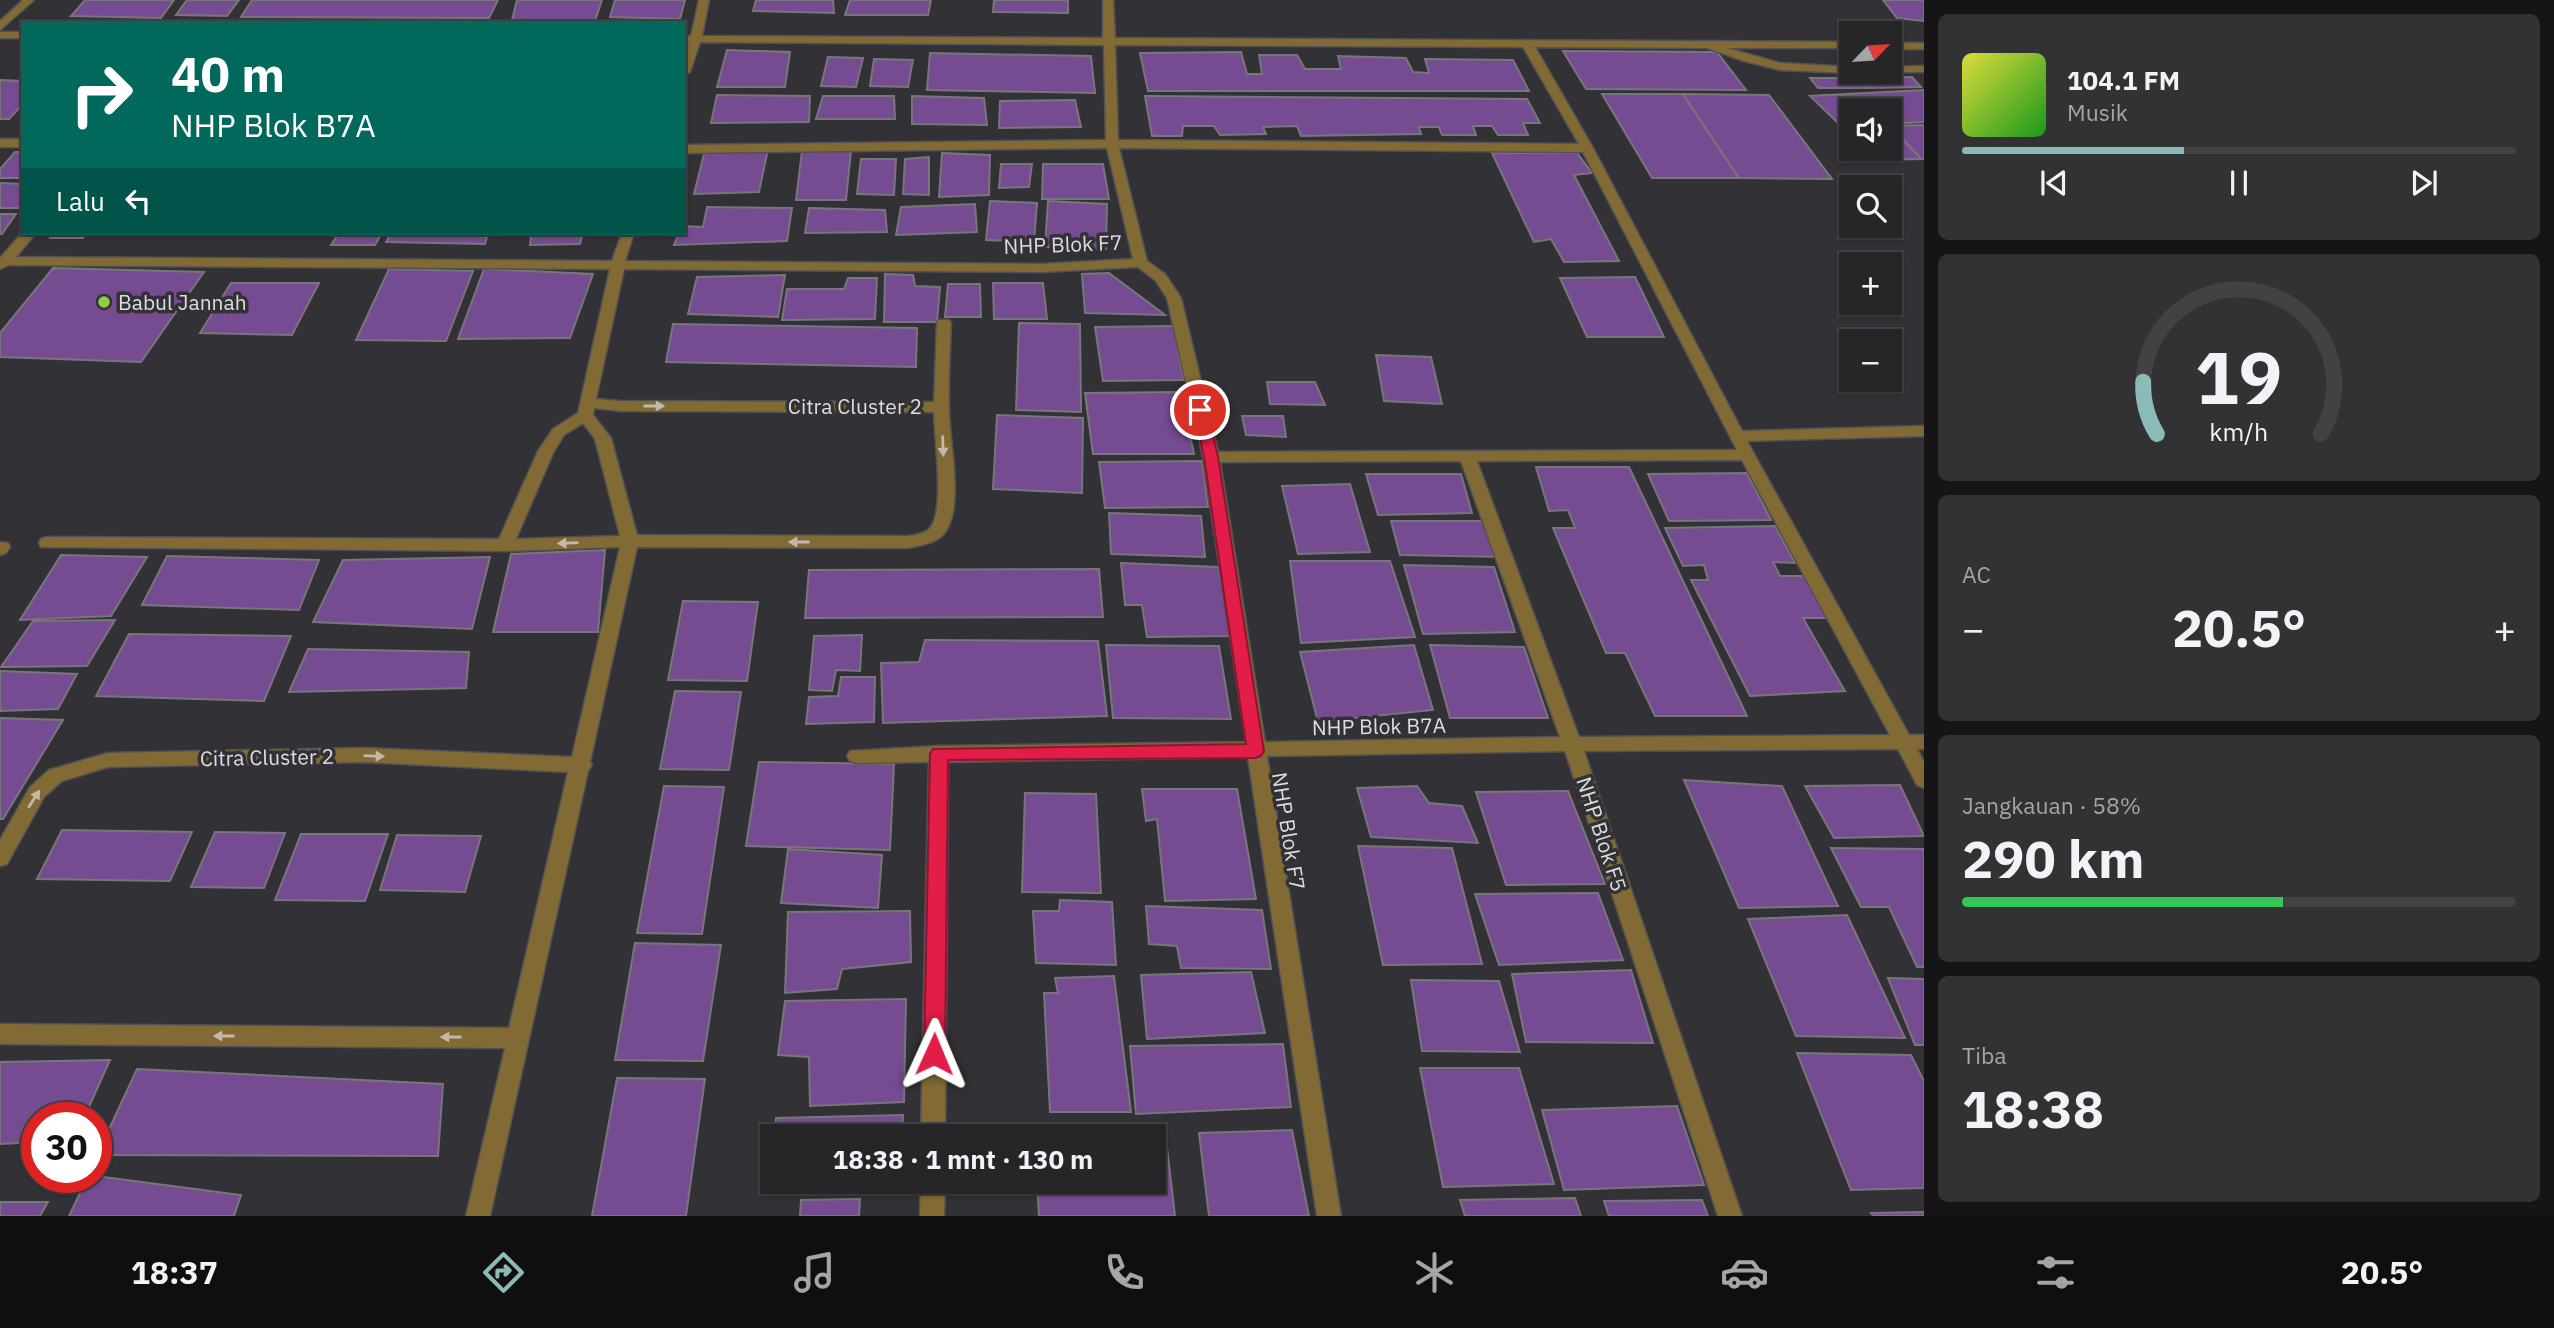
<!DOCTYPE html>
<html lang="id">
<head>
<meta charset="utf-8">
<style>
  :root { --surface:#262528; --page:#323134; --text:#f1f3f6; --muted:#a4a5a8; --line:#424245; --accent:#8bbbb9 }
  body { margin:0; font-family:"IBM Plex Sans",sans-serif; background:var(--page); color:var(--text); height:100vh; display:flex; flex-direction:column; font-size:26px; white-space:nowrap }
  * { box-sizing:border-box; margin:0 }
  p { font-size:23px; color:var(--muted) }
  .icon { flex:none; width:38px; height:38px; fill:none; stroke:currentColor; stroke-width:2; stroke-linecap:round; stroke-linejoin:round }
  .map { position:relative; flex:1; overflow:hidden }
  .panel { display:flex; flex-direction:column; gap:14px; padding:14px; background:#151416; width:630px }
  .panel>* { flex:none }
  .hud { position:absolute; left:21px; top:21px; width:665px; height:214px; border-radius:0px; box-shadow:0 2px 5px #0004,0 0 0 2px var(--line); background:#00695c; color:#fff; overflow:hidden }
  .needle { width:46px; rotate:65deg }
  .buttons { position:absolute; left:1839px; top:21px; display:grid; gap:14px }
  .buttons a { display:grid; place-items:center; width:63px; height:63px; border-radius:0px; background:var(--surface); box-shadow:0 2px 5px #0004,0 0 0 2px var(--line); font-size:35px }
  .speed { position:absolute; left:21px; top:1102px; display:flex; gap:14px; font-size:35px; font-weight:700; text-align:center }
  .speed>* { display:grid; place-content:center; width:91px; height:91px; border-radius:50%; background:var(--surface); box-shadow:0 2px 5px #0004,0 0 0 2px var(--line); line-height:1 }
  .speed .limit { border:10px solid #d22; background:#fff; color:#111 }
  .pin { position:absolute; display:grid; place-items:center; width:60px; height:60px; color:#fff; margin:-30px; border:4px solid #fff; border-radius:50%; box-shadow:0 2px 7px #0007 }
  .me { position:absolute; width:77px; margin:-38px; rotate:1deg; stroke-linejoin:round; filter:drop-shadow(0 0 5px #0008) }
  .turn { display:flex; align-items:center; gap:24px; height:147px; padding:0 35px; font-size:32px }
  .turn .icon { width:91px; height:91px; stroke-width:2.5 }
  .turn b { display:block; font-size:49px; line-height:60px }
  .then { display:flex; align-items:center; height:66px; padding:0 35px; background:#0003; gap:14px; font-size:26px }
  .big { font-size:52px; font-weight:700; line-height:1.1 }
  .panel .widget { flex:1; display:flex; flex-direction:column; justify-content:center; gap:10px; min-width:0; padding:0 24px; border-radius:10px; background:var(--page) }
  .panel .dial { align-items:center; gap:0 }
  .dial svg { height:182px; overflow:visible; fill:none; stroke:var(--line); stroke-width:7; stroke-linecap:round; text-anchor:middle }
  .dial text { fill:var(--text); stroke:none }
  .song { display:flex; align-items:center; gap:21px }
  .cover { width:84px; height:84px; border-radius:10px; background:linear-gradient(135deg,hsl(60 70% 55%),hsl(120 70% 35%)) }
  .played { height:7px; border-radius:4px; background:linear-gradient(90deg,var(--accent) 40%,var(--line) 40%) }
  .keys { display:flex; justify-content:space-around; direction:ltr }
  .heat { display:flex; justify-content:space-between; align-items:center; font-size:38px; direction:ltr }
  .charge { height:10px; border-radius:5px; background:linear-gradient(90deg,#34c759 58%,var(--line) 0) }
  .trip { position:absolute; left:760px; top:1124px; width:406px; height:70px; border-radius:0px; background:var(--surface); box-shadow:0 2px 5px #0004,0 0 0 2px var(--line); font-weight:700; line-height:70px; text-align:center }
  .menu { display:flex; height:112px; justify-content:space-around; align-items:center; background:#0f0f10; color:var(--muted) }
  .menu .icon { width:49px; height:49px }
  .menu .active { color:var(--accent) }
  .menu b { font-size:32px; color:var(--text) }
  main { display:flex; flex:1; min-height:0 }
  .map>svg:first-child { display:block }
  .building { fill:#754b91; stroke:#79767b; stroke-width:2 }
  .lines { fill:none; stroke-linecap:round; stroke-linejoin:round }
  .minor-casing { stroke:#515054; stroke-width:3 }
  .minor { fill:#816a33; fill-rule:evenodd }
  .oneway { fill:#c1baab }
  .route { fill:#e11d48; stroke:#92132f; stroke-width:2 }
  .poi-dot { fill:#8cce46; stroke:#323135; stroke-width:2.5 }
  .labels { text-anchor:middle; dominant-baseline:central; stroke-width:7; stroke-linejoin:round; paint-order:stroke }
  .street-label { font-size:21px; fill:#dddcdf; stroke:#323135 }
  .poi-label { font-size:21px; fill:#dddcdf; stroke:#323135; text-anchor:start }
</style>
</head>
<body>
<main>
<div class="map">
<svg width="1924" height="1216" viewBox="0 0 1924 1216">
  <rect width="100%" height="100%" fill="#323135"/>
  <!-- building -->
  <g class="building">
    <path d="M85,0H174L161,18L71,16Z"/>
    <path d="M187,0H239L227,16L176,15Z"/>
    <path d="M252,0H498L489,18L241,17Z"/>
    <path d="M517,0H602L595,21L512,20Z"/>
    <path d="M615,0H685L680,19L610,17Z"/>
    <path d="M756,0H833L834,13L753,11Z"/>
    <path d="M850,0H931L928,15H845Z"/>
    <path d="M994,0H1068V13L993,12Z"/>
    <path d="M1883,0H1924V21L1897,18Z"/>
    <path d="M1852,20L1898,22L1903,29L1857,27Z"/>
    <path d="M727,50L790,52L785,87H717Z"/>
    <path d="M1563,51L1717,52L1746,90L1586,89Z"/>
    <path d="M1241,52L1247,74H1262L1259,55H1297L1305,69H1341L1338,56L1406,58L1413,72L1429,73L1425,59L1513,60L1529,91H1148L1140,53Z"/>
    <path d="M930,53L1091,56L1095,93L927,90Z"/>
    <path d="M828,57L863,58L856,87L821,86Z"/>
    <path d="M874,59L913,60L908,87L870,86Z"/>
    <path d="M1912,77L1921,87L1871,88L1862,78Z"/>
    <path d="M1810,78H1862L1871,88H1818Z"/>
    <path d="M0,80L23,81V104L9,119H0Z"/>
    <path d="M1924,90V122L1890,124V110H1852V126H1841L1810,96Z"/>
    <path d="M1602,94H1683L1739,178H1652Z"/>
    <path d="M1683,94L1769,95L1832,179L1739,178Z"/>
    <path d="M717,95L810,96L809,122L711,123Z"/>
    <path d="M823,96H894L895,119H816Z"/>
    <path d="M912,96L984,98L987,125L912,124Z"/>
    <path d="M1145,96L1527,99L1540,123H1523L1528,135H1498L1492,126H1473L1476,135H1442L1439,127H1419L1421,134L1301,136L1297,126L1263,127L1266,134L1220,135L1214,126H1183L1182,136H1152Z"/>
    <path d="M1075,100L1081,127L999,128L1000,101Z"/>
    <path d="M1924,125V159H1921L1891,126Z"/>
    <path d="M1890,126H1891L1921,159L1873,160L1864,149H1890Z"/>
    <path d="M768,149L759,192L694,194L705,150Z"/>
    <path d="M802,151H851L846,200H796Z"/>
    <path d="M15,152H23V178H0V169Z"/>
    <path d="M942,153L990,155L989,195L939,197Z"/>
    <path d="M1492,153H1577L1592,173L1574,175L1619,261L1564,262L1551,239L1534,242Z"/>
    <path d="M929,157V195L903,194L905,159Z"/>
    <path d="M861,159H896L894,195L857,194Z"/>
    <path d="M1001,164H1032L1029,187L999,188Z"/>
    <path d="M1043,164H1103L1109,199H1042Z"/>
    <path d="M0,183L23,184V208H0Z"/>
    <path d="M990,201L1037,203L1034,242L986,240Z"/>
    <path d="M1048,201L1107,204L1106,249L1045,247Z"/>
    <path d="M975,204L977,232L896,235L901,207Z"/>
    <path d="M707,207L792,208L787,241L674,245L679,233H684V226L703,227Z"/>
    <path d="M809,208L885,210L887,232L805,233Z"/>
    <path d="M0,214H16L2,234H0Z"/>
    <path d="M53,233H87L83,238H50Z"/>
    <path d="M339,233H382L375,245H331Z"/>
    <path d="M391,233H488L485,244L386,242Z"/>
    <path d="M503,233H583L580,244L530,245L531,235Z"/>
    <path d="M53,268L204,272L141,362L0,357V333Z"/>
    <path d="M389,269L473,271L446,341L356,340Z"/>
    <path d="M484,269L593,274L570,338L458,339Z"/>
    <path d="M1109,273L1165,315L1085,313L1082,274Z"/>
    <path d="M885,274L913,275L915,286L940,287L937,322H884Z"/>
    <path d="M785,275L778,317L688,314L697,277Z"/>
    <path d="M1635,277L1664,337H1587L1560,278Z"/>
    <path d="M848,278H877L875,319L782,320L787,289H844Z"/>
    <path d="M231,283H319L292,335L200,333Z"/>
    <path d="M993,283H1043L1047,319H994Z"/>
    <path d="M948,284H980L981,317H945Z"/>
    <path d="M1019,323L1080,324L1081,412L1016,410Z"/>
    <path d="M673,324L917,328L916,367L666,362Z"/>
    <path d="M1173,326L1184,380L1103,381L1095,327Z"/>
    <path d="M1376,355L1431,357L1442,404L1384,401Z"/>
    <path d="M1267,382H1315L1325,405L1270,404Z"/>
    <path d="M1181,392L1194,454H1093L1085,393Z"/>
    <path d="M997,415L1083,418L1082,493L993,489Z"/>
    <path d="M1242,416H1283L1286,437L1246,435Z"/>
    <path d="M1202,461L1208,507L1105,508L1099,462Z"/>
    <path d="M1536,467H1629L1747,716H1655L1625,653H1606L1553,528H1575L1568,510L1549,511Z"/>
    <path d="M1747,473L1771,520L1669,521L1648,474Z"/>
    <path d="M1366,474H1461L1472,513L1378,515Z"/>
    <path d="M1350,484L1370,552L1298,554L1282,486Z"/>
    <path d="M1109,513L1201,516L1205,557L1111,554Z"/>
    <path d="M1391,521H1489L1504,557L1400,555Z"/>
    <path d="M1775,526L1795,563L1773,562L1780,576H1804L1832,618H1803L1845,691L1750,696L1691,580H1708L1704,565L1683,566L1665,528Z"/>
    <path d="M605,550L598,632H493L511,554Z"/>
    <path d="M61,555L147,557L111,616L20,620Z"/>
    <path d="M167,556L319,560L299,610L142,605Z"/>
    <path d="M490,557L472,629L313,622L343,560Z"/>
    <path d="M1290,561H1390L1415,637L1301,643Z"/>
    <path d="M1121,563L1218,567L1232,636L1147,637L1142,605H1125Z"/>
    <path d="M1404,565L1494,567L1515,632L1423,634Z"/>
    <path d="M1099,569L1103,617L805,618L809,570Z"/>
    <path d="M683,601L758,602L747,681L668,680Z"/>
    <path d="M115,620L87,666L1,667L33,621Z"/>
    <path d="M129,634L291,636L264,701L96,696Z"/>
    <path d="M862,635L860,671L836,670L832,691L809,690L814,636Z"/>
    <path d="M925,640L1098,641L1107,716L883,723L881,663L919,662Z"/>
    <path d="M1106,645L1219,646L1231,719L1113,718Z"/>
    <path d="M1414,645L1433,710L1318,722L1300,652Z"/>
    <path d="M1430,645L1524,647L1548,718H1450Z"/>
    <path d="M308,649L469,652L466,688L289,692Z"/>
    <path d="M0,671L77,674L58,709L0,711Z"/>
    <path d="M841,677H875L874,722L806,724L809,697L838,696Z"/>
    <path d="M675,691L741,692L729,770L660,769Z"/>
    <path d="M0,718L63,720L3,819H0Z"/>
    <path d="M759,762L894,764L890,850L746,846Z"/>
    <path d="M1684,780L1782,786L1838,906L1739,908Z"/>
    <path d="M1900,785L1924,836L1834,838L1805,786Z"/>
    <path d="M664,786L724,787L702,934L637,933Z"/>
    <path d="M1417,786L1429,803L1462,806L1478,843L1371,837L1357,788Z"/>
    <path d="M1142,789H1237L1256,899L1165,901L1157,819L1146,821Z"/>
    <path d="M1568,791L1605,884L1506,885L1476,792Z"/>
    <path d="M1025,793L1096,794L1101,893L1022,892Z"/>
    <path d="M62,830L192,832L170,881L37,879Z"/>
    <path d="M215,832L285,833L264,888L191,887Z"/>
    <path d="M301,834H388L365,901L275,900Z"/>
    <path d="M397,835L481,836L465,892L380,890Z"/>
    <path d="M1358,846L1452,848L1482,964L1383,965Z"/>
    <path d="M1831,848L1924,849V967H1917L1889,907H1861Z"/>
    <path d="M788,849L882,855L878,908L781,903Z"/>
    <path d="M1598,893L1623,960L1499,965L1475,894Z"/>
    <path d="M1060,900L1112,902L1116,965L1036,963L1033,911H1059Z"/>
    <path d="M1146,906L1262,910L1271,969L1181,968L1177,946L1149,944Z"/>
    <path d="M910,911L911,962L842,969L837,989L785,993L788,912Z"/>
    <path d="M1847,915L1905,1038L1796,1036L1748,919Z"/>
    <path d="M635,943L721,945L703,1061L615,1060Z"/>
    <path d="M1631,970L1653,1043L1526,1042L1512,974Z"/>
    <path d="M1251,972L1265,1033L1147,1039L1141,975Z"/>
    <path d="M1114,976L1131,1112H1050L1044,993H1058L1055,978Z"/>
    <path d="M1888,978L1924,979V1045H1915Z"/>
    <path d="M1411,980L1499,981L1520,1052L1422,1051Z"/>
    <path d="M906,999L904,1102L810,1106L809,1057L778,1055L785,1001Z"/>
    <path d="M1283,1044L1291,1107L1136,1114L1130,1046Z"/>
    <path d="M1797,1053L1911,1055L1924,1081V1188L1851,1190Z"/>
    <path d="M110,1060L84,1118H37V1142L0,1144V1062Z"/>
    <path d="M1420,1068H1519L1554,1184L1443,1187Z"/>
    <path d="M137,1069L443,1084L438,1156L97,1155Z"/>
    <path d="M617,1078L705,1079L686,1216H592Z"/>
    <path d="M1677,1106L1704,1185L1564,1190L1542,1110Z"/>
    <path d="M903,1115L902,1136H775L776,1118Z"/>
    <path d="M1165,1130L1175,1216H1039L1037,1181H1153V1136L1036,1134Z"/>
    <path d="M1292,1130L1309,1216H1209L1199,1133Z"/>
    <path d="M772,1174V1181H899L898,1194H770Z"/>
    <path d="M96,1176L241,1195L234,1216H69L87,1178Z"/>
    <path d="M1575,1198L1581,1216H1465L1460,1200Z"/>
    <path d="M860,1199L859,1216H800L801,1200Z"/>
    <path d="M1702,1200L1708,1216H1609L1604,1201Z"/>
    <path d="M0,1202H48L40,1216H0Z"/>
    <path d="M1924,1212V1216H1873L1871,1213Z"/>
  </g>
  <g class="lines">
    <defs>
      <g id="minor">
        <path d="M23,0H34L0,30V21Z"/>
        <path d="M699,0H709L702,36L1103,38V0H1113L1115,38L1852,42V48H1727L1780,63L1852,67V72H1857L1852,73L1780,70L1744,61L1707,48L1535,47L1593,148L1742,431L1924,426V436L1747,441L1909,735H1924V749H1917L1924,762V788L1917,785L1898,749L1584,751L1742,1216H1718L1565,751L1267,756L1341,1216H1317L1248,757L948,762L945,1136H921L929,762L857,763L850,761L847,756L850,751L939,746L1246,742L1203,457L1167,298L1155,280L1138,267L1041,272L624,269L596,399L620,401L934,402L937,323L939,320H949L951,323C950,351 948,380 949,409C949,441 964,503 946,531C939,543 921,545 908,548L637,547L590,762L592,765L588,771L490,1216H466L505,1048L0,1044V1024L509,1028L568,772L364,762L108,767L62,781L44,797L7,864L0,866V840L30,787L49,770L108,753L364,748L572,757L620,547L505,551L41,547L39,543L41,539L47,537L499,539L538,451L553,429L578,413L610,269L9,265L0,269V258L23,232L36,233L16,257L612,261L622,233H634L625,261L1041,264L1133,259L1107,148L684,153V145L1106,140L1104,45L700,42L690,72L684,75V56L689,42H684V36H691ZM1115,45L1523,47L1579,144L1118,140ZM1119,148L1583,152L1737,450L1218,452L1181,298L1165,274L1147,261ZM594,408L620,411L934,412C934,435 946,514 929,529C924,534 915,535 908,536L637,535L611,438L593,415ZM583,423L595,439L620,536L516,539L554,451L564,435ZM1742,460L1890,735L1579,737L1477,461ZM1461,461L1560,737L1265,742L1220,462Z"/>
        <rect x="0" y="32" width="23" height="6"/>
        <rect x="1890" y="43" width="34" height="6"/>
        <path d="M1924,66V72H1885H1890V67Z"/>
        <rect x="0" y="139" width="23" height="8"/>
        <path d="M0,542L8,543L10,547L6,553L0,555Z"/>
        <path d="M921,1181H945L944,1216H920Z"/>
      </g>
    </defs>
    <!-- minor casing -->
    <use href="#minor" class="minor-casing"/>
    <!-- minor -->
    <use href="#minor" class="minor"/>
  </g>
  <!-- one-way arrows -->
  <defs><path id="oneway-solid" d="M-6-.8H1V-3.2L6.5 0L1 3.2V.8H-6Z" transform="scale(1.75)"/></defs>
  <g class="oneway">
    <use href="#oneway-solid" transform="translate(654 406)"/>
    <use href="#oneway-solid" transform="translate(943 446) rotate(88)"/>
    <use href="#oneway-solid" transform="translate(799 542) rotate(-180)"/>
    <use href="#oneway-solid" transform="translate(568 543) rotate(178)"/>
    <use href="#oneway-solid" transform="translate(374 756) rotate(2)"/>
    <use href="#oneway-solid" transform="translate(34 799) rotate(-57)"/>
    <use href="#oneway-solid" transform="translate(224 1036) rotate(-180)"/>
    <use href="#oneway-solid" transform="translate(451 1037) rotate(-180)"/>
  </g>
  <!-- route -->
  <path class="route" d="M1200,406L1207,410L1218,457L1264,751L1261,756L1255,758L948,760L945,1054L942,1060L934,1063L927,1060L924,1054L930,754L933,749L1246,744L1204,457L1194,410Z"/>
  <!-- markers -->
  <circle class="poi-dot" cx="104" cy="302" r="7"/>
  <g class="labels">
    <!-- street labels -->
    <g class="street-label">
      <text transform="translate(1063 244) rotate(-2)">NHP Blok F7</text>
      <text x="855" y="406">Citra Cluster 2</text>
      <text transform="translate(1379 726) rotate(-1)">NHP Blok B7A</text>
      <text transform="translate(267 757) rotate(-1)">Citra Cluster 2</text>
      <text transform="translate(1289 831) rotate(81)">NHP Blok F7</text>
      <text transform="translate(1602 834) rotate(72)">NHP Blok F5</text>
    </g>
    <!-- poi labels -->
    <g class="poi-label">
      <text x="118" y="302">Babul Jannah</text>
    </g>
  </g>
</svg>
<div class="buttons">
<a><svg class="needle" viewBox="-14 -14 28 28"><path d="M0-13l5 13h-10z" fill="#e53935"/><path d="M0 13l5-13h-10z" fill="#a4a5a8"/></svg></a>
<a><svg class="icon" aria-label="sound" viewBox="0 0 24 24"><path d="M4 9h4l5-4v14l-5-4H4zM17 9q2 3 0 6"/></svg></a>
<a><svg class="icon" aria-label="search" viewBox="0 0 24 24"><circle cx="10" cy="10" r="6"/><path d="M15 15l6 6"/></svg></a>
<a>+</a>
<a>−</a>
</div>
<div class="speed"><div class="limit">30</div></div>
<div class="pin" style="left:1200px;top:410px;background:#d93025"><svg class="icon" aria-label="arrive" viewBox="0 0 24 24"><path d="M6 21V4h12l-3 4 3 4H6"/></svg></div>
<svg class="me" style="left:934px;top:1054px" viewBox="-20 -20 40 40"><path d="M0-17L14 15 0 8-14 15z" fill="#e11d48" stroke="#fff" stroke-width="4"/></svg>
<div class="trip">18:38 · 1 mnt · 130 m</div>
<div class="hud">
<div class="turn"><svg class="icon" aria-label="right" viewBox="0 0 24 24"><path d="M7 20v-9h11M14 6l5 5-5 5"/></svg><div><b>40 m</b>NHP Blok B7A</div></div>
<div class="then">Lalu<svg class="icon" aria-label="left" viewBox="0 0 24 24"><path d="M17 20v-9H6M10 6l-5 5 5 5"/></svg></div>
</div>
</div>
<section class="panel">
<div class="widget">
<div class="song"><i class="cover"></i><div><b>104.1 FM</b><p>Musik</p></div></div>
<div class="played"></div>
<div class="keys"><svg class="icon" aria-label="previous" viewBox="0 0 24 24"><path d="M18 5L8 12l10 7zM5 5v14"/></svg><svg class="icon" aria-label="pause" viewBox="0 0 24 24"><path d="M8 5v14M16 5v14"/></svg><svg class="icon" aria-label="next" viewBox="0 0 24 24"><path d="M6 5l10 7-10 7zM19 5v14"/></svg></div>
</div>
<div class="widget dial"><svg viewBox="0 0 100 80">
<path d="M14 69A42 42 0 1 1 86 69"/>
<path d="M14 69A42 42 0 0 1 8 46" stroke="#8bbbb9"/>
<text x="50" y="56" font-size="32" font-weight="700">19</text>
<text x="50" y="72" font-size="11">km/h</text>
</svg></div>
<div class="widget"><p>AC</p>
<div class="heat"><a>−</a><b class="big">20.5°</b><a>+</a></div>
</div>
<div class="widget"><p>Jangkauan · 58%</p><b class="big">290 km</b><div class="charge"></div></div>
<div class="widget"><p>Tiba</p><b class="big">18:38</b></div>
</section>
</main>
<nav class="menu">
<b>18:37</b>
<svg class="icon active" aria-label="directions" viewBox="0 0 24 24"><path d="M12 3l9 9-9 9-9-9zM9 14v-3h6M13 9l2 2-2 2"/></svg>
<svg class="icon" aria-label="music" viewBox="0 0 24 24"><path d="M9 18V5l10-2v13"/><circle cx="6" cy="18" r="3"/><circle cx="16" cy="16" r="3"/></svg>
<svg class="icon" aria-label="phone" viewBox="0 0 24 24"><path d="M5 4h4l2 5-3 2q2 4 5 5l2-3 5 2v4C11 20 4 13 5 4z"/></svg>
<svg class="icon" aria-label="climate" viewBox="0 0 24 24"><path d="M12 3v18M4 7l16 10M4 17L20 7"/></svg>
<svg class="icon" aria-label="car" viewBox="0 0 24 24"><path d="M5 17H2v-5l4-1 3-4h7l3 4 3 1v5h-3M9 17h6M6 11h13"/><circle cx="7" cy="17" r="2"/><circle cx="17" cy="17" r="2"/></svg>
<svg class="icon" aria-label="filters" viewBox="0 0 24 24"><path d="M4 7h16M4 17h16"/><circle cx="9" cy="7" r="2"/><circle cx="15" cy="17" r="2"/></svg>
<b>20.5°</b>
</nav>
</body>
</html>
